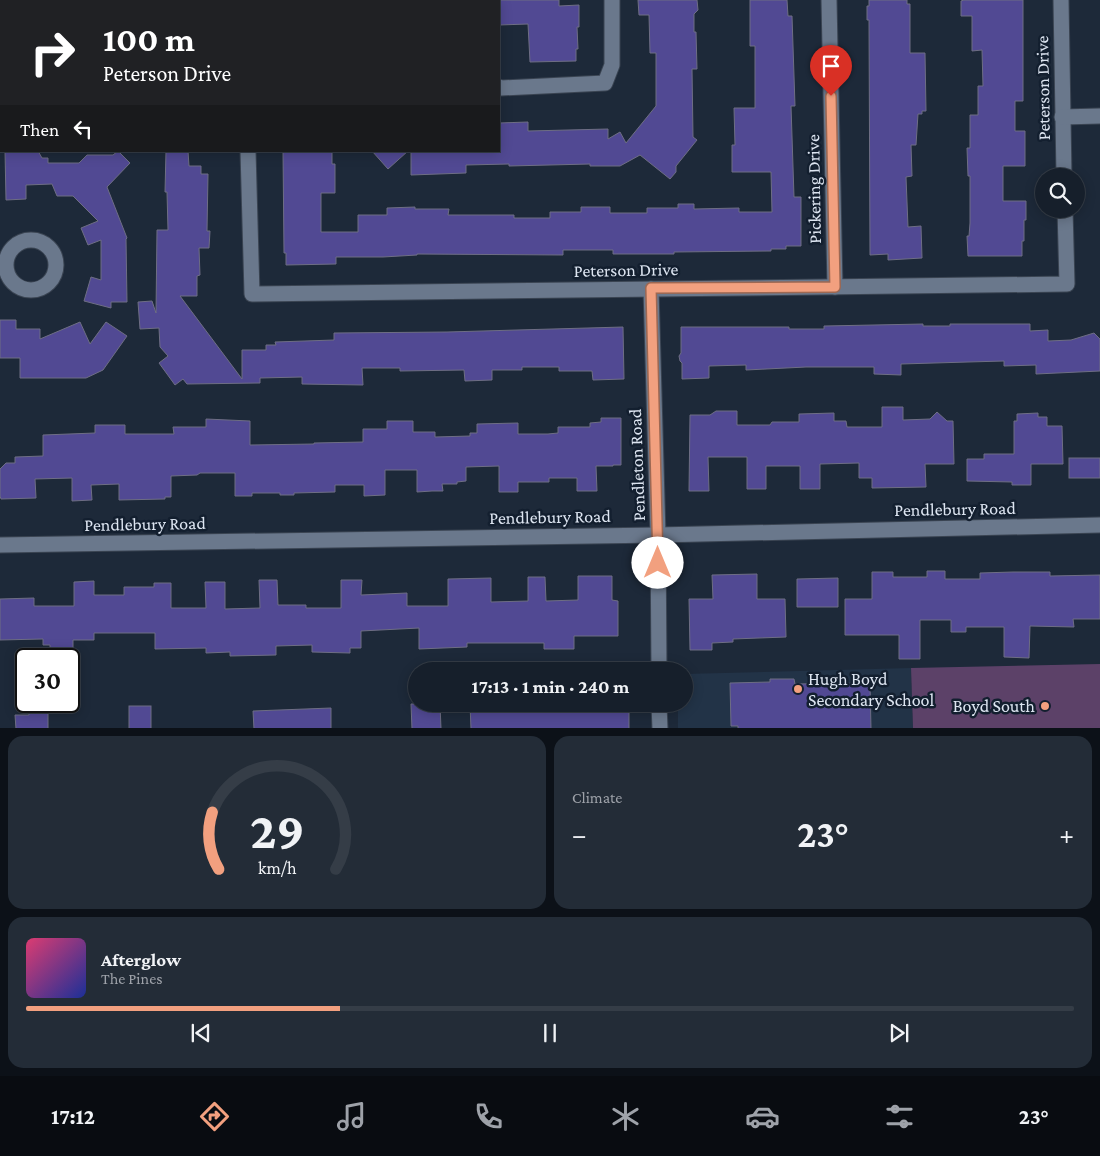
<!DOCTYPE html>
<html lang="en">
<head>
<meta charset="utf-8">
<style>
  :root { --surface:#161f2b; --page:#232c37; --text:#f1f3f6; --muted:#9ea2a9; --line:#353d47; --accent:#f2a07f }
  body { margin:0; font-family:"Crimson Pro",serif; background:var(--page); color:var(--text); height:100vh; display:flex; flex-direction:column; font-size:19px; white-space:nowrap }
  * { box-sizing:border-box; margin:0 }
  p { font-size:16px; color:var(--muted) }
  .icon { flex:none; width:28px; height:28px; fill:none; stroke:currentColor; stroke-width:2; stroke-linecap:round; stroke-linejoin:round }
  .map { position:relative; height:728px; overflow:hidden }
  .details { display:flex; flex-direction:column; gap:8px; padding:8px; background:#0c1118; flex:1 }
  .details>* { flex:none }
  .hud { position:absolute; left:0px; top:0px; width:500px; height:152px; box-shadow:0 2px 12px #0003,0 0 0 1px var(--line); background:#202124; color:#fff; overflow:hidden }
  .tools { position:absolute; left:1035px; top:168px; display:grid; gap:10px }
  .tools a { display:grid; place-items:center; width:50px; height:50px; border-radius:50%; background:var(--surface); box-shadow:0 2px 12px #0003,0 0 0 1px var(--line); font-size:25px }
  .speed { position:absolute; left:15px; top:648px; display:flex; gap:10px; font-size:25px; font-weight:700; text-align:center }
  .speed>* { display:grid; place-content:center; width:65px; height:65px; border-radius:50%; background:var(--surface); box-shadow:0 2px 12px #0003,0 0 0 1px var(--line); line-height:1 }
  .speed .limit { border:2px solid #111; border-radius:8px; background:#fff; color:#111 }
  .pin { position:absolute; display:grid; place-items:center; width:42px; height:42px; color:#fff; margin:-51px -21px; border-radius:50% 50% 50% 0; rotate:-45deg; box-shadow:0 0 5px #0007 }
  .pin .icon { rotate:45deg }
  .me { position:absolute; width:55px; margin:-28px; rotate:0deg; stroke-linejoin:round; filter:drop-shadow(0 0 4px #0008) }
  .turn { display:flex; align-items:center; gap:18px; height:105px; padding:0 20px; font-size:22px }
  .turn .icon { width:65px; height:65px; stroke-width:2.5 }
  .turn b { display:block; font-size:35px; line-height:42px }
  .then { display:flex; align-items:center; height:48px; padding:0 20px; background:#0003; gap:10px; font-size:19px }
  .big { font-size:38px; font-weight:700; line-height:1.1 }
  .details .tile { flex:1; display:flex; flex-direction:column; justify-content:center; gap:8px; min-width:0; padding:0 18px; border-radius:15px; background:var(--page) }
  .details .dial { align-items:center; gap:0 }
  .dial svg { height:130px; overflow:visible; fill:none; stroke:var(--line); stroke-width:7; stroke-linecap:round; text-anchor:middle }
  .dial text { fill:var(--text); stroke:none }
  .song { display:flex; align-items:center; gap:15px }
  .cover { width:60px; height:60px; border-radius:8px; background:linear-gradient(135deg,hsl(340 70% 55%),hsl(230 70% 35%)) }
  .played { height:5px; border-radius:2px; background:linear-gradient(90deg,var(--accent) 30%,var(--line) 30%) }
  .keys { display:flex; justify-content:space-around; direction:ltr }
  .heat { display:flex; justify-content:space-between; align-items:center; font-size:28px; direction:ltr }
  .details .tiles { flex:1; display:grid; gap:8px; grid-template-columns:1fr 1fr }
  .tile:last-child { grid-column:span 2 }
  .trip { position:absolute; left:408px; top:662px; width:285px; height:50px; border-radius:25px; background:var(--surface); box-shadow:0 2px 12px #0003,0 0 0 1px var(--line); font-weight:700; line-height:50px; text-align:center }
  .dock { display:flex; height:80px; justify-content:space-around; align-items:center; background:#090c11; color:var(--muted) }
  .dock .icon { width:35px; height:35px }
  .dock .active { color:var(--accent) }
  .dock b { font-size:22px; color:var(--text) }
  .map>svg:first-child { display:block }
  .built { fill:#223347 }
  .green { fill:#5c4168 }
  .building { fill:#514993; stroke:#6e6e84 }
  .lines { fill:none; stroke-linecap:round; stroke-linejoin:round }
  .minor-casing { stroke:#3a4452; stroke-width:17 }
  .minor { stroke:#6a788c; stroke-width:15 }
  .route-casing { stroke:#9d6853; stroke-width:12 }
  .route { stroke:#f2a07f; stroke-width:9 }
  .poi-dot { fill:#f2a07f; stroke:#131f2f; stroke-width:2 }
  .labels { text-anchor:middle; dominant-baseline:central; stroke-width:5; stroke-linejoin:round; paint-order:stroke }
  .street-label { font-size:18px; fill:#dde5f1; stroke:#131f2f }
  .poi-label { font-size:18px; fill:#dde5f1; stroke:#131f2f; text-anchor:start }
</style>
</head>
<body>
<div class="map">
<svg width="1100" height="729" viewBox="0 0 1100 729">
  <rect width="100%" height="100%" fill="#1d2939"/>
  <!-- built -->
  <path class="built" d="M911,668L913,728H678V704H684V674Z"/>
  <!-- green -->
  <path class="green" d="M1100,664V728H913L911,668Z"/>
  <!-- building -->
  <g class="building">
    <path d="M499,0H559V6L579,5V27H577L578,49H576V61L530,62L528,24L499,25Z"/>
    <path d="M638,0H697L698,10L694,14V32H696L697,69H692L693,137L697,140L676,166V172L670,179L640,155L620,166H590V164L509,166V164L466,165V173L411,175V151H499V123L528,122V131L608,129V139L620,132L626,143L656,106V53H650L649,15H639Z"/>
    <path d="M750,0H787L788,16H792L795,106H791L794,197H801V246H786V249H771V251L674,252V254H613V250H563V255L417,254V255L383,257H336V264L286,265V253H284L283,151H332V164H335V193H321V232H358V215H387V208L415,207V209H449L448,215H514V218H550V212H581V207H610V213H647V208H678V204H694V209L739,208V212H772L771,172H732V145H735L734,108H755V46H750Z"/>
    <path d="M869,0H907V4H910V53H925L926,111H922V114H918L916,145H911L912,176L906,177L908,227L921,226L922,258L888,260V254L870,255L869,20H867V6H869Z"/>
    <path d="M964,0H1023V101H1015V131H1025V166H1003V201H1026V220H1024V241H1022V256H968L967,236H969L970,223V176H968L967,148H970V115H978V86H983L982,50L972,51V16H961V1Z"/>
    <path d="M5,151H38L42,158H48V163H79L87,155H113L118,151L130,163L107,187L127,238L126,239L127,302H111V308L84,301L91,277L101,280V240L88,245L81,228L98,221L73,196H57L52,184L26,185V199L6,200Z"/>
    <path d="M166,151H188L189,166H201V174H208L207,231H210L209,248H199L200,275L197,276V296H180L242,379V350H266V345H276L275,342L334,340V333L447,332L623,327L624,379L593,380L592,371H559V367H522V370H492V380L465,381L464,370L400,371V368H362L363,385L302,384V377L260,378V383L187,384L183,379L175,385L159,363L168,356L160,347L159,328L140,329L138,302L152,301L156,313L157,230H168L167,192H165Z"/>
    <path d="M372,151H408L388,169Z"/>
    <path d="M0,320H16V329H40V339L80,322L90,344L106,322L127,336L103,370L86,378H20V358H0Z"/>
    <path d="M923,324V326H950V324H1030V331L1048,330V341L1071,340L1094,333L1100,339V371L1036,374V365L1004,366V361L968,362L901,364V375L874,374V367H806L746,370V365L709,366V378L682,379V363L680,361L679,356L681,353V327H789V329H824V326Z"/>
    <path d="M882,407H903V420L930,419L937,412L947,421H953L954,464H925L926,487L872,488V478H859V463L820,464V489H800V466H766V489H747V457H708L709,491H689L690,415H710L716,411H737V425H770L772,422H799V414L834,413V421H846L847,427H882Z"/>
    <path d="M1038,413V417H1047V426H1062L1063,464H1031V485H1012V482L967,481V459H984V454H1014V421H1017V414Z"/>
    <path d="M601,418H621V465H613V466H596L597,491H577V478H549V482H518V492H499V466L466,467V481L457,482V484H442L443,491H432L417,492V470H385V495L364,496V485H335V492L294,493V495H280V493H252V496H235V473H200L197,475L171,476V497H165V499L119,500V484L91,485L92,500L72,501V478L35,479L36,498L1,499L0,496V469L6,463H15V457L43,456V435L95,433V425H125V434H174L173,427H206V419L250,421V445L314,444V443L363,442V429H387V421H413V432H435V437L470,436V433H477V424L518,423V434H548L558,433V427H590V423L601,422Z"/>
    <rect x="1069" y="458" width="31" height="20"/>
    <path d="M927,571H945V579H980V573L1013,572H1050V576L1100,575V619H1073L1074,627L1030,626L1029,658L1004,657V627H966V632H951V620H920V659H899V635H845V599H872V572H893V577H927Z"/>
    <path d="M757,574V599H785L786,637L733,639V642L712,643V650H690L689,599H713L712,575Z"/>
    <path d="M578,576H612V600L618,601V636H574V649H544V643H467V647L419,649V628L361,631V648H350V653L312,652V645L276,646V655L230,656V652L206,653V648L155,649V633H94V640H73V656H50V645H43V639L0,640V599L34,598V606H74V582L94,581V595H124V587H154V583H171V608H206L205,582H225V609L260,608L259,580H277L278,605H306V608H341V580H362L361,595L407,593V606H448V579L491,578V602L528,601V577H545L546,601L578,600Z"/>
    <path d="M838,578V607H797V579Z"/>
    <path d="M770,679H794L795,684L870,683L871,729H738V726H731L730,683L770,682Z"/>
    <path d="M28,701H48V729H16L15,715H29Z"/>
    <path d="M411,704H440L441,729H412Z"/>
    <path d="M470,704H629V729H471Z"/>
    <rect x="129" y="706" width="22" height="23"/>
    <path d="M331,708V729H254L253,711Z"/>
  </g>
  <g class="lines">
    <defs>
      <g id="minor">
        <path d="M246,0V1"/>
        <path d="M829,0L835,287"/>
        <path d="M1061,0L1064,176"/>
        <path d="M499,87L501,88L605,83L612,65V0"/>
        <path d="M1062,117L1100,116"/>
        <path d="M248,151L252,294L1067,284L1065,209"/>
        <circle cx="31" cy="265" r="25"/>
        <path d="M651,289L658,535L659,671"/>
        <path d="M0,545L658,535L1100,525"/>
        <path d="M659,704L660,729"/>
      </g>
    </defs>
    <!-- minor casing -->
    <use href="#minor" class="minor-casing"/>
    <!-- minor -->
    <use href="#minor" class="minor"/>
  </g>
  <g class="lines">
    <defs>
      <path id="route" d="M658,563L651,288L835,287L831,96"/>
    </defs>
    <!-- route casing -->
    <use href="#route" class="route-casing"/>
    <!-- route -->
    <use href="#route" class="route"/>
  </g>
  <!-- markers -->
  <g class="poi-dot">
    <circle cx="798" cy="689" r="5"/>
    <circle cx="1045" cy="706" r="5"/>
  </g>
  <g class="labels">
    <!-- street labels -->
    <g class="street-label">
      <text transform="translate(1043 88) rotate(-91)">Peterson Drive</text>
      <text transform="translate(814 189) rotate(-91)">Pickering Drive</text>
      <text transform="translate(626 270) rotate(-1)">Peterson Drive</text>
      <text transform="translate(637 465) rotate(-92)">Pendleton Road</text>
      <text transform="translate(955 509) rotate(-1)">Pendlebury Road</text>
      <text transform="translate(550 517) rotate(-1)">Pendlebury Road</text>
      <text transform="translate(145 524) rotate(-1)">Pendlebury Road</text>
    </g>
    <!-- poi labels -->
    <g class="poi-label">
      <text x="808" y="679">Hugh Boyd<tspan x="808" dy="21">Secondary School</tspan></text>
      <text x="1035" y="706" text-anchor="end">Boyd South</text>
    </g>
  </g>
</svg>
<div class="tools">
<a><svg class="icon" aria-label="search" viewBox="0 0 24 24"><circle cx="10" cy="10" r="6"/><path d="M15 15l6 6"/></svg></a>
</div>
<div class="speed"><div class="limit">30</div></div>
<div class="pin" style="left:831px;top:96px;background:#d93025"><svg class="icon" aria-label="arrive" viewBox="0 0 24 24"><path d="M6 21V4h12l-3 4 3 4H6"/></svg></div>
<svg class="me" style="left:658px;top:563px" viewBox="-20 -20 40 40"><circle r="19" fill="#fff"/><path d="M0-13L10 11 0 6-10 11z" fill="#f2a07f"/></svg>
<div class="trip">17:13 · 1 min · 240 m</div>
<div class="hud">
<div class="turn"><svg class="icon" aria-label="right" viewBox="0 0 24 24"><path d="M7 20v-9h11M14 6l5 5-5 5"/></svg><div><b>100 m</b>Peterson Drive</div></div>
<div class="then">Then<svg class="icon" aria-label="left" viewBox="0 0 24 24"><path d="M17 20v-9H6M10 6l-5 5 5 5"/></svg></div>
</div>
</div>
<section class="details">
<div class="tiles">
<div class="tile dial"><svg viewBox="0 0 100 80">
<path d="M14 69A42 42 0 1 1 86 69"/>
<path d="M14 69A42 42 0 0 1 10 34" stroke="#f2a07f"/>
<text x="50" y="56" font-size="32" font-weight="700">29</text>
<text x="50" y="72" font-size="11">km/h</text>
</svg></div>
<div class="tile"><p>Climate</p>
<div class="heat"><a>−</a><b class="big">23°</b><a>+</a></div>
</div>
<div class="tile">
<div class="song"><i class="cover"></i><div><b>Afterglow</b><p>The Pines</p></div></div>
<div class="played"></div>
<div class="keys"><svg class="icon" aria-label="previous" viewBox="0 0 24 24"><path d="M18 5L8 12l10 7zM5 5v14"/></svg><svg class="icon" aria-label="pause" viewBox="0 0 24 24"><path d="M8 5v14M16 5v14"/></svg><svg class="icon" aria-label="next" viewBox="0 0 24 24"><path d="M6 5l10 7-10 7zM19 5v14"/></svg></div>
</div>
</div>
</section>
<nav class="dock">
<b>17:12</b>
<svg class="icon active" aria-label="directions" viewBox="0 0 24 24"><path d="M12 3l9 9-9 9-9-9zM9 14v-3h6M13 9l2 2-2 2"/></svg>
<svg class="icon" aria-label="music" viewBox="0 0 24 24"><path d="M9 18V5l10-2v13"/><circle cx="6" cy="18" r="3"/><circle cx="16" cy="16" r="3"/></svg>
<svg class="icon" aria-label="phone" viewBox="0 0 24 24"><path d="M5 4h4l2 5-3 2q2 4 5 5l2-3 5 2v4C11 20 4 13 5 4z"/></svg>
<svg class="icon" aria-label="climate" viewBox="0 0 24 24"><path d="M12 3v18M4 7l16 10M4 17L20 7"/></svg>
<svg class="icon" aria-label="car" viewBox="0 0 24 24"><path d="M5 17H2v-5l4-1 3-4h7l3 4 3 1v5h-3M9 17h6M6 11h13"/><circle cx="7" cy="17" r="2"/><circle cx="17" cy="17" r="2"/></svg>
<svg class="icon" aria-label="filters" viewBox="0 0 24 24"><path d="M4 7h16M4 17h16"/><circle cx="9" cy="7" r="2"/><circle cx="15" cy="17" r="2"/></svg>
<b>23°</b>
</nav>
</body>
</html>
